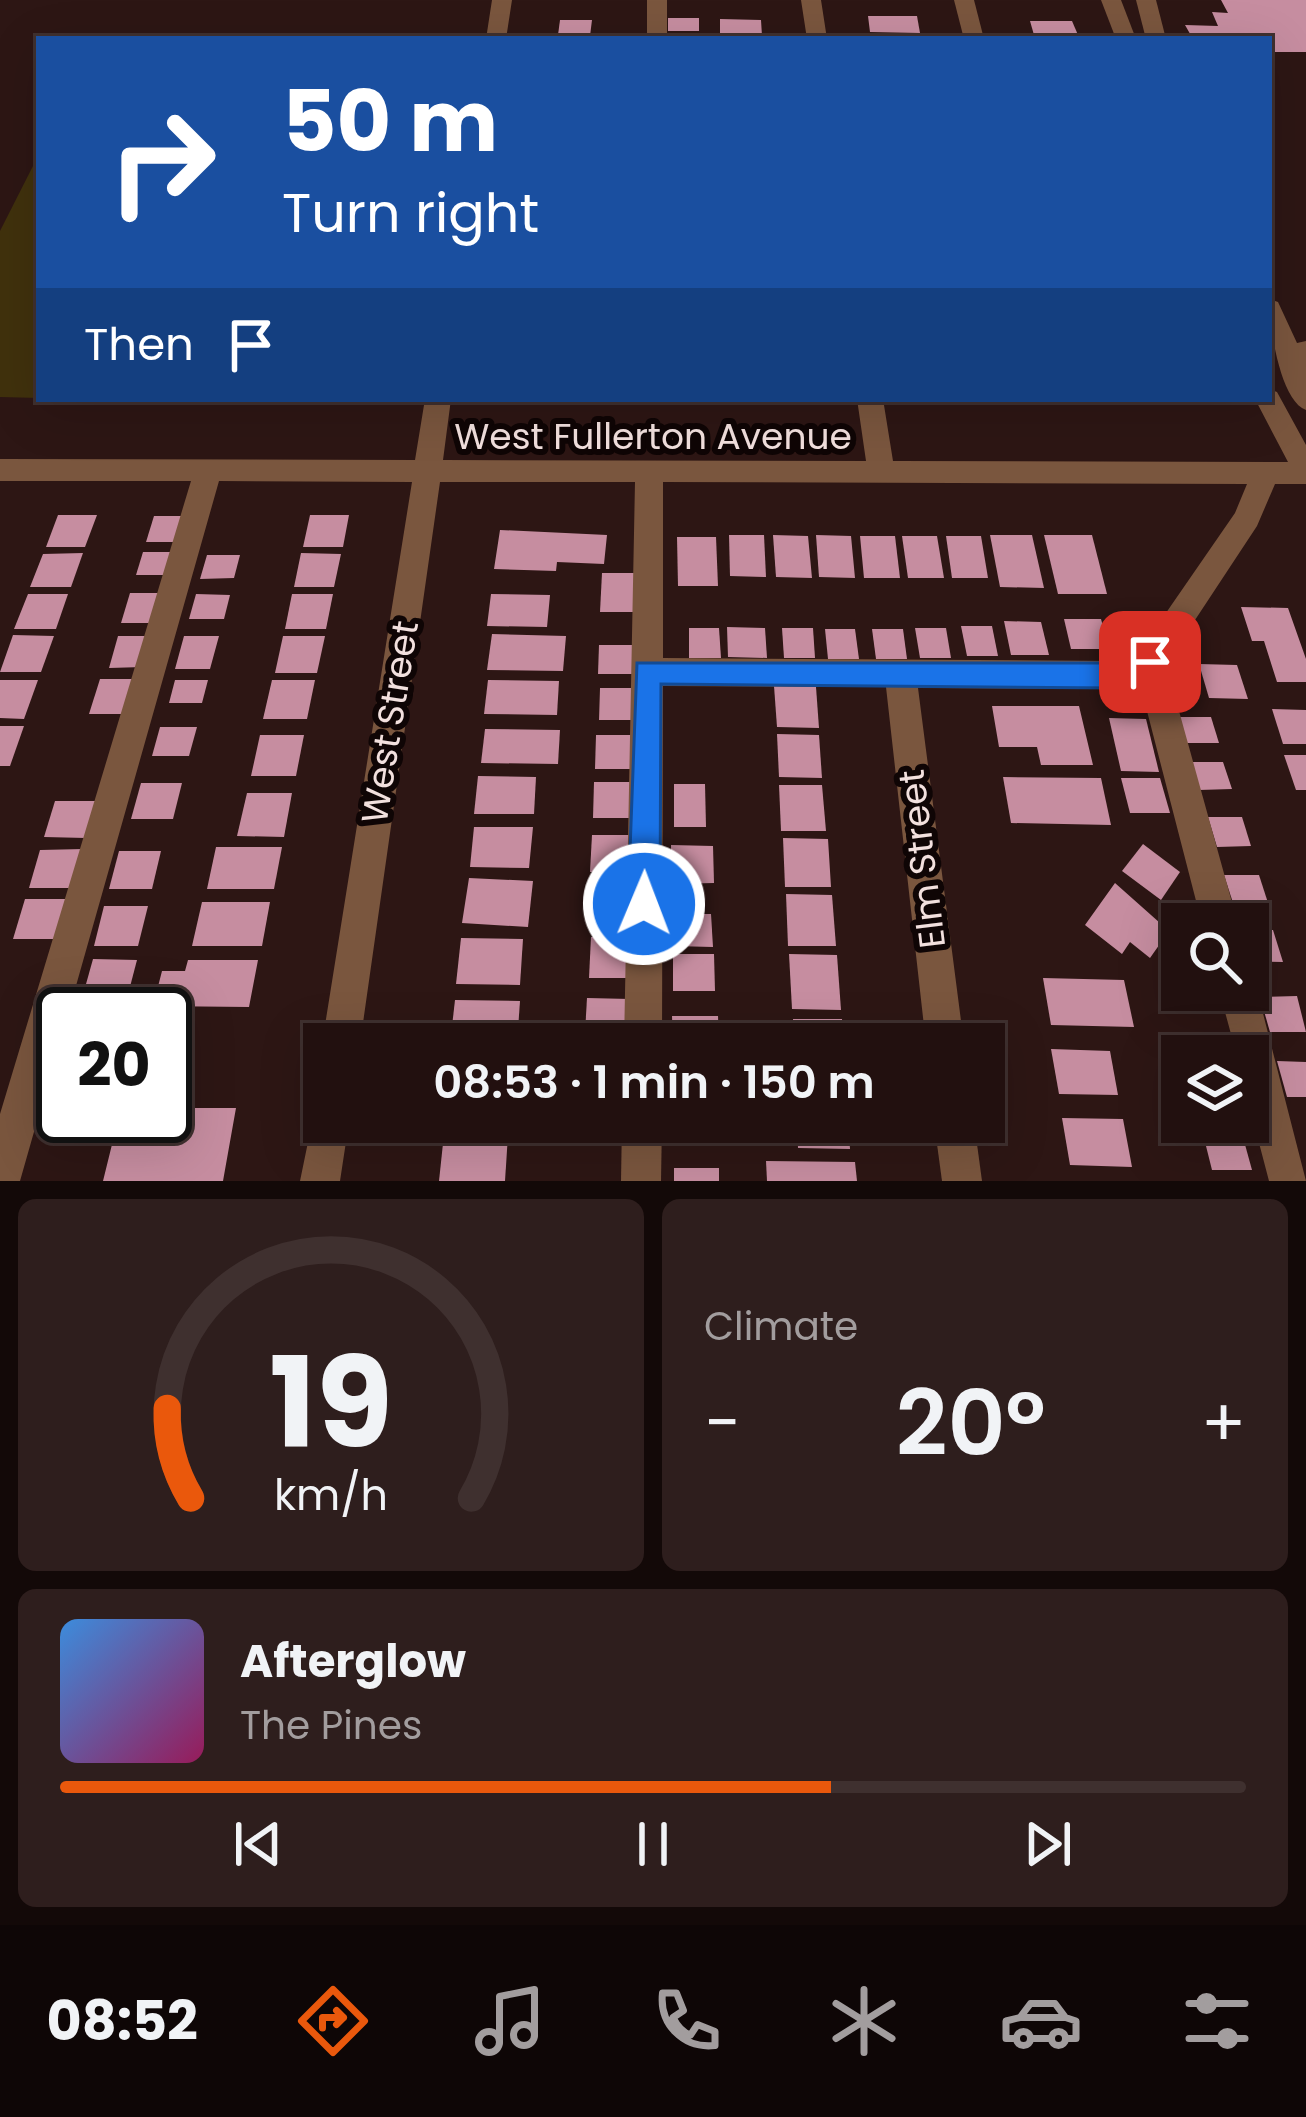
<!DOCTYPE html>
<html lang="en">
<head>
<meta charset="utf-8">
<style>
  :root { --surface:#22100f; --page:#2e1e1d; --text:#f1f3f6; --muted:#a29d9e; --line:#3f302f; --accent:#ea580c }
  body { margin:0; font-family:Poppins,sans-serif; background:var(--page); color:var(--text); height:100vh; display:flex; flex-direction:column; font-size:45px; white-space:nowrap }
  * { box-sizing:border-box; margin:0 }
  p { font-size:39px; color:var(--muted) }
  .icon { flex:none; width:66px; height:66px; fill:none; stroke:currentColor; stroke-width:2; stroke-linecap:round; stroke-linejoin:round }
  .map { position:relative; height:1181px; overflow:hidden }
  .details { display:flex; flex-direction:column; gap:18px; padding:18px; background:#130908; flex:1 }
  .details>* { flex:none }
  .top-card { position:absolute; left:36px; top:36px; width:1236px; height:366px; border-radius:0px; box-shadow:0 12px 48px #0002,0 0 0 3px var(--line); background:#1a4fa0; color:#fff; overflow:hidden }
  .fabs { position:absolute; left:1161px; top:903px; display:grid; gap:24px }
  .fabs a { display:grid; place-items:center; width:108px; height:108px; border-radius:0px; background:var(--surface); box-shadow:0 12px 48px #0002,0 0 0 3px var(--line); font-size:60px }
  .speed { position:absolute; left:36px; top:987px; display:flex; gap:24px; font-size:60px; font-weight:700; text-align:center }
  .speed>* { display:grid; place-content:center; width:156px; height:156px; border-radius:50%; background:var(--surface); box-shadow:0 12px 48px #0002,0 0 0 3px var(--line); line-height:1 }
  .speed .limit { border:6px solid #111; border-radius:18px; background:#fff; color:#111 }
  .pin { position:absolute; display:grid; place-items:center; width:102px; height:102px; color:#fff; margin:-51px; border-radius:24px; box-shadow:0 6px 18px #0006 }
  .me { position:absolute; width:132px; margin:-66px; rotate:1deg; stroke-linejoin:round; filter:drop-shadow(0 0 9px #0008) }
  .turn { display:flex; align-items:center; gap:42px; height:252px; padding:0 48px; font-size:54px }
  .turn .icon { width:156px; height:156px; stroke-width:2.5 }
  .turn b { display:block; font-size:84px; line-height:102px }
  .then { display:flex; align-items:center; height:114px; padding:0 48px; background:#0003; gap:24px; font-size:45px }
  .big { font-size:90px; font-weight:600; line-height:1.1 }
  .details .card { flex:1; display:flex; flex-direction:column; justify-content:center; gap:18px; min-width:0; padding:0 42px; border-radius:18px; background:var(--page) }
  .details .dial { align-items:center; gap:0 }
  .dial svg { height:312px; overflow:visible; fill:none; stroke:var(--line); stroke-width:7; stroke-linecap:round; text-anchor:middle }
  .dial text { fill:var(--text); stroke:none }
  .song { display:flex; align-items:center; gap:36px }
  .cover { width:144px; height:144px; border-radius:18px; background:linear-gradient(135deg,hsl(210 70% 55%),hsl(330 70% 35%)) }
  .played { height:12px; border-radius:6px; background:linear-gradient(90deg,var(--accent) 65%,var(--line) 65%) }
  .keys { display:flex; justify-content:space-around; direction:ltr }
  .heat { display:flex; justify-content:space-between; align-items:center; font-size:66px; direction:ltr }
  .details .tiles { flex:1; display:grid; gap:18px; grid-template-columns:1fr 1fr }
  .card:last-child { grid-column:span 2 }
  .trip { position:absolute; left:303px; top:1023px; width:702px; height:120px; border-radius:0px; background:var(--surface); box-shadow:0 12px 48px #0002,0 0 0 3px var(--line); font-weight:600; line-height:120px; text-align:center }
  .dock { display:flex; height:192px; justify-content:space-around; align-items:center; background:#0e0606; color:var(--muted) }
  .dock .icon { width:84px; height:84px }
  .dock .current { color:var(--accent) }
  .dock b { font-size:54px; color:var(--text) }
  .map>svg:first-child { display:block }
  .green { fill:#40310d }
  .building { fill:#c68da0 }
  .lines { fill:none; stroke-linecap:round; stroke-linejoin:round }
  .minor { fill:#7a563e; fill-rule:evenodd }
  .route { fill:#1a73e8; stroke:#114b97; stroke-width:3 }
  .labels { text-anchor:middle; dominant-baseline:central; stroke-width:12; stroke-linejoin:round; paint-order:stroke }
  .street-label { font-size:36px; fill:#f2e0de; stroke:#0f0505 }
</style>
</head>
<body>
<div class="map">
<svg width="1306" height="1181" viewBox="0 0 1306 1181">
  <rect width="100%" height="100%" fill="#2d1614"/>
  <!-- green -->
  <path class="green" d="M34,164H39V398L0,397V231Z"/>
  <!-- building -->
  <g class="building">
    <path d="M1221,0H1306V52H1269V39H1193L1185,25L1218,26L1212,12L1228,13Z"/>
    <path d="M868,16H917L920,33L870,32Z"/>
    <rect x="668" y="18" width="31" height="13"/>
    <path d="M720,19L761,20L762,36L720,35Z"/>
    <path d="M560,20H592L590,36L558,35Z"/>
    <path d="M1030,21H1072L1078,35H1034Z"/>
    <path d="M58,515H97L85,547H46Z"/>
    <path d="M310,515H349L343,547H303Z"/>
    <path d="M154,516H186L178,542H146Z"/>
    <path d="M500,530L607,535L604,564L557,562L556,571L494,569Z"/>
    <path d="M729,535H764L766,577L730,576Z"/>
    <path d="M773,535L808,536L812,578L776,577Z"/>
    <path d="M816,535L851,536L855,578L819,577Z"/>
    <path d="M990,535H1032L1044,588L1000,587Z"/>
    <path d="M1044,535H1092L1107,594H1058Z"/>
    <path d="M860,536H895L900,578H864Z"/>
    <path d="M902,536H937L944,578H908Z"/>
    <path d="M946,536H981L988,578H952Z"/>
    <path d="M677,537H716L718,586H678Z"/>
    <path d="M143,552H175L169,575H136Z"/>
    <path d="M83,553L71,587H30L43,554Z"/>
    <path d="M301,553L341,554L334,587H294Z"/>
    <path d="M207,555H240L234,578L200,579Z"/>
    <path d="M602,573H639L638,612H600Z"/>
    <path d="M130,593H163L154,623H121Z"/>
    <path d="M28,594H68L56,629H14Z"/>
    <path d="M196,594L230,595L224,619H189Z"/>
    <path d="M292,594H333L326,629H285Z"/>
    <path d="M491,594L550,595L547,627L487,626Z"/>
    <path d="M1241,607L1288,608L1306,659V682H1277L1264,641H1252Z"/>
    <path d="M1064,619H1101L1109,649H1071Z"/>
    <path d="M1004,621L1041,622L1049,655H1011Z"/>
    <path d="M961,626H992L998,656H967Z"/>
    <path d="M727,627L765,628L767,658L728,657Z"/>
    <path d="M689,628H719L721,658H689Z"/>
    <path d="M782,628H813L815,658H784Z"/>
    <path d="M915,628H946L951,658H920Z"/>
    <path d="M825,629H855L859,659H828Z"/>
    <path d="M872,629H903L907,659H876Z"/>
    <path d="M492,634L566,636L563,671L487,670Z"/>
    <path d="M13,635L54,636L41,672H0Z"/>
    <path d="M118,636H151L143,667L109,668Z"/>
    <path d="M184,636H219L210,669H175Z"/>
    <path d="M283,636H325L317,673H275Z"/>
    <path d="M599,645H637V674H598Z"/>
    <path d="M1199,664L1237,665L1248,699L1209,698Z"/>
    <path d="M100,679H138L128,714H89Z"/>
    <path d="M0,680H38L24,719L0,718Z"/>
    <path d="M175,680H208L202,703H169Z"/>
    <path d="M272,680H315L307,719H263Z"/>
    <path d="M488,680L559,681L557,715L484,714Z"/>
    <path d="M774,686L816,687L819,728L777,727Z"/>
    <path d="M600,688H639L638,720H599Z"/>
    <path d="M992,706H1079L1093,765H1041L1037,747H999Z"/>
    <path d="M1272,709L1306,710V744H1283Z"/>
    <path d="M1178,717H1211L1219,743H1186Z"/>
    <path d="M1109,718L1146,719L1159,772L1121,771Z"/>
    <path d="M0,726H24L10,766H0Z"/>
    <path d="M160,727H197L189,756H152Z"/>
    <path d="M485,729L560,730L558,764L481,763Z"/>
    <path d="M777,734L819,735L822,778L779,777Z"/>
    <path d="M260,735H304L296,776H251Z"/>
    <path d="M596,735H636L635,769H595Z"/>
    <path d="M1284,755H1306V790H1296Z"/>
    <path d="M1191,762H1223L1232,789L1199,790Z"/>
    <path d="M478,776L536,777L534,814H474Z"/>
    <path d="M1003,777L1101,778L1111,825L1011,823Z"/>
    <path d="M1121,778H1160L1170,813H1130Z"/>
    <path d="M594,782H635L634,818H593Z"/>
    <path d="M141,783H182L173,819H131Z"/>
    <path d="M674,784H705L706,827H674Z"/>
    <path d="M779,785H822L826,831H781Z"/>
    <path d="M247,793H292L284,837L237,836Z"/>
    <path d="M55,801H96L86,838L44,837Z"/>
    <path d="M1208,817H1242L1251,846L1217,847Z"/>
    <path d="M474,827H533L529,868L470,867Z"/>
    <path d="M592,835H633V872H590Z"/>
    <path d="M783,838L828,839L831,887H785Z"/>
    <path d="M1143,844L1180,872L1161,900L1122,871Z"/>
    <path d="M671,845L713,846L714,883L671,884Z"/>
    <path d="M216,847H282L274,889H207Z"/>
    <path d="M83,849L72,888H29L40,850Z"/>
    <path d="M119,851H161L152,889H109Z"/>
    <path d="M1224,875H1259L1269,906H1234Z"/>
    <path d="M469,878L533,881L528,927L462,923Z"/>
    <path d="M1115,883L1169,931L1150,958L1130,942L1122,954L1085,925Z"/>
    <path d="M786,894L832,895L836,946H788Z"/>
    <path d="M25,899H68L57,939H13Z"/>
    <path d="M590,901L627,903L625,930L588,928Z"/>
    <path d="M202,902H270L262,946H192Z"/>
    <path d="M104,906H148L138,946H94Z"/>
    <path d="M673,914H711L713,947L673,946Z"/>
    <path d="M1248,930H1273L1283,962L1248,961Z"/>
    <path d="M591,937H631L630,978H589Z"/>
    <path d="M461,938L523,939L520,985L456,984Z"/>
    <path d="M673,954H714L715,991H673Z"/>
    <path d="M789,954L837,955L841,1010L792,1009Z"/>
    <path d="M93,959L137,960L126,1002H81Z"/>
    <path d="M188,960H258L249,1007L153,1006L162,971H185Z"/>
    <path d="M1182,971V990H1207L1211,1006H1174L1165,972Z"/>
    <path d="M1043,978L1124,980L1134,1027L1051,1025Z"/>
    <path d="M1297,996L1306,1032H1270L1260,997Z"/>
    <path d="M587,998L630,999L629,1034L585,1033Z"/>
    <path d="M455,1000L520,1001L517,1044H450Z"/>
    <path d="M672,1016H718L719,1044H673Z"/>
    <path d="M793,1019H842L843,1044H794Z"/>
    <path d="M1051,1049L1110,1051L1118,1095L1059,1094Z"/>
    <path d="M1277,1061L1306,1062V1097H1287Z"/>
    <path d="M165,1108H236L223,1181H103L119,1116H165Z"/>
    <path d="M1062,1118L1123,1119L1132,1167L1070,1165Z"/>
    <path d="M673,1122H719V1134L673,1133Z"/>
    <path d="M797,1122H848L850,1149L798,1148Z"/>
    <path d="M1202,1130H1241L1252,1170H1212Z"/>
    <path d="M444,1134L508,1135L505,1181H439Z"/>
    <path d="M766,1161L855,1162L857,1181H767Z"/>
    <rect x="674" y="1168" width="45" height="13"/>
  </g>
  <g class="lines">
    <!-- minor -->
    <g class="minor">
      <path d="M492,0H512L506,39H486Z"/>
      <rect x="647" y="0" width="20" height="39"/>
      <path d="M801,0H821L827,39H807Z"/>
      <path d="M954,0H974L984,39H964Z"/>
      <path d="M1101,0H1121L1136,39H1116Z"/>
      <path d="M1136,0H1156L1166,39H1146Z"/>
      <path d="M1269,299L1278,302L1297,343L1306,341V410C1280,401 1269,325 1269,299Z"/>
      <path d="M1269,389L1277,392L1306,445V484H1275L1257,526L1166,664L1238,924H1202L1139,680L1115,689L918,688L964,1044H926L886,687L663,686L662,1044H624L635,482H440L360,1044H324V1049L322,1044L412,482L219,481L68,1014H63V1030L20,1181H0V1114L191,481H0V459L415,460L425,399H451L443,460L866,461L857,399H883L893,461L1288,462L1255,399H1269ZM663,482L1247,484L1235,513L1139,652L1115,661L663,658Z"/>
      <path d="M1248,976L1257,990L1306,1181H1269L1248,1101V1056H1237L1219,990H1248Z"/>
      <path d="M324,1104V1122H349L340,1181H300L315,1108Z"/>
      <path d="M622,1122H662L661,1181H621Z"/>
      <path d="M934,1122H974L982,1181H942Z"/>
    </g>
  </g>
  <!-- route -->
  <path class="route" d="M1150,650L1160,653V671L1115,688L661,684L660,904L656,916L644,921L633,916L628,904L637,663H1115Z"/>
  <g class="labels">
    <!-- street labels -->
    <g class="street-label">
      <text x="653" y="436">West Fullerton Avenue</text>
      <text transform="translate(390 722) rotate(-81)">West Street</text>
      <text transform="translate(922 859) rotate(-97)">Elm Street</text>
    </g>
  </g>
</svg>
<div class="fabs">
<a><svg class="icon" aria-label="search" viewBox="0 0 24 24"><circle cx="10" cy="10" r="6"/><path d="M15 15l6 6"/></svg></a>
<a><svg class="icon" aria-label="layers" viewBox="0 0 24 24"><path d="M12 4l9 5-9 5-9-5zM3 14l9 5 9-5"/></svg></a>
</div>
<div class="speed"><div class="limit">20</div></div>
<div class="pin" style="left:1150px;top:662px;background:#d93025"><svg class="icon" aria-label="arrive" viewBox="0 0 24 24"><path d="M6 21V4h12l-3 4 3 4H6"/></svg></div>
<svg class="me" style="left:644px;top:904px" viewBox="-20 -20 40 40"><circle r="17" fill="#1a73e8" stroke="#fff" stroke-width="3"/><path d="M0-11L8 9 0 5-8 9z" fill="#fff"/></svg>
<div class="trip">08:53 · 1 min · 150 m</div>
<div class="top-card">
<div class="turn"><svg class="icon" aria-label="right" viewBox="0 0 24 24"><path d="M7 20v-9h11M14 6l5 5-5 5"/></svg><div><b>50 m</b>Turn right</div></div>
<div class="then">Then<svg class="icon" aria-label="arrive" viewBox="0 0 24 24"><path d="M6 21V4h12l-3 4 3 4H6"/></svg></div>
</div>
</div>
<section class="details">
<div class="tiles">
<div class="card dial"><svg viewBox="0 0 100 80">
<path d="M14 69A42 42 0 1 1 86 69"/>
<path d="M14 69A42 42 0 0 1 8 46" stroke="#ea580c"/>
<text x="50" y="56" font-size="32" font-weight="700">19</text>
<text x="50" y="72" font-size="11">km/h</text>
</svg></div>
<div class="card"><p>Climate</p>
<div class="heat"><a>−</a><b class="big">20°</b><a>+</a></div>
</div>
<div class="card">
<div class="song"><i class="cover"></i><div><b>Afterglow</b><p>The Pines</p></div></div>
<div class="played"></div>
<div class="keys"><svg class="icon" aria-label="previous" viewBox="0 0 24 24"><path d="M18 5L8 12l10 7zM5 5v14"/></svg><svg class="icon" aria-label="pause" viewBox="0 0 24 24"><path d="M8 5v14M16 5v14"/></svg><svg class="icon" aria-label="next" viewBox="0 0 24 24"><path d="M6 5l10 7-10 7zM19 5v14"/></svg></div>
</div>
</div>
</section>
<nav class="dock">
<b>08:52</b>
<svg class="icon current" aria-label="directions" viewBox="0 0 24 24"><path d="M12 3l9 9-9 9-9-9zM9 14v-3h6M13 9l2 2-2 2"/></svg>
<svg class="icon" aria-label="music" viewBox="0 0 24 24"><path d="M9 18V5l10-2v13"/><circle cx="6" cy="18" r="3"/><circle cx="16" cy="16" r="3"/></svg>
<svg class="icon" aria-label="phone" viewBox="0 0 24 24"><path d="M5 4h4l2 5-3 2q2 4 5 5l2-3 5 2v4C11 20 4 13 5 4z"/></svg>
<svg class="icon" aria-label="climate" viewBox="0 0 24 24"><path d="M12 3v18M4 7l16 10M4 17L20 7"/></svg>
<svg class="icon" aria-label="car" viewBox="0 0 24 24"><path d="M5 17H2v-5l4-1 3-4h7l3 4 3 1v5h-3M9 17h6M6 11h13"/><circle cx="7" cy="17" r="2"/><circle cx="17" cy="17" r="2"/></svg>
<svg class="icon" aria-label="filters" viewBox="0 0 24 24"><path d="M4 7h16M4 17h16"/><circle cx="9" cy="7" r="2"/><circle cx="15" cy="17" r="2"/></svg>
</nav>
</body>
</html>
